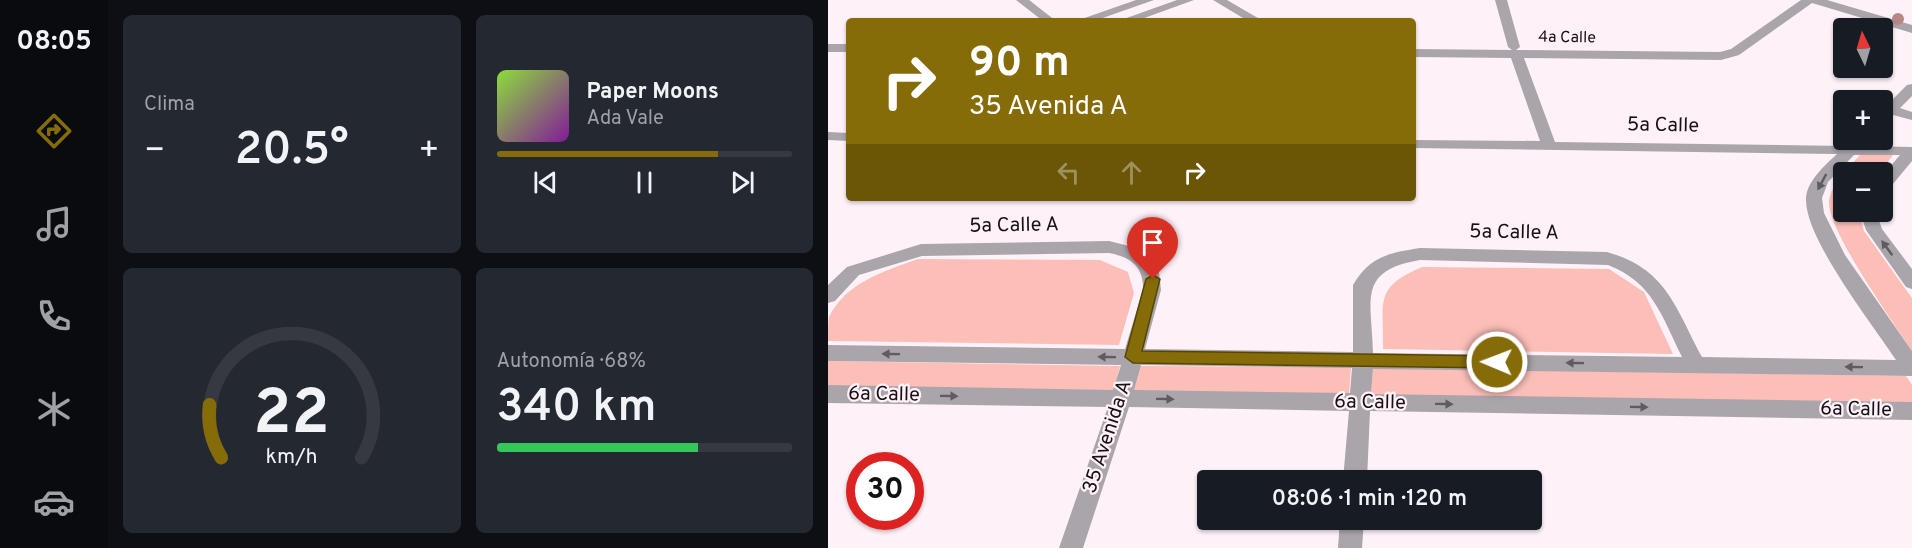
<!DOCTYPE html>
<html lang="es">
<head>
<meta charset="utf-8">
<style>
  :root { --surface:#171b24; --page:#242831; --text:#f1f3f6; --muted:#9ea1a6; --line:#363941; --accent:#856c08 }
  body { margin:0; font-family:Overpass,sans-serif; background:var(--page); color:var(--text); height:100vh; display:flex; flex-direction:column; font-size:22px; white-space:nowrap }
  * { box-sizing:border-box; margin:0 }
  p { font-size:20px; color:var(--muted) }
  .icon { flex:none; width:33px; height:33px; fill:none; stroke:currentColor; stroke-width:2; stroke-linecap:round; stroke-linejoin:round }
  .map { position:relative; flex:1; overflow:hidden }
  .sheet { display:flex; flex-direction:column; gap:15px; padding:15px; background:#0d0f14; width:720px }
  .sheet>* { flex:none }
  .guide { position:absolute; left:18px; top:18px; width:570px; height:183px; border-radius:6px; box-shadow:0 2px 4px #0004; background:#856c08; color:#fff; overflow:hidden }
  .needle { width:39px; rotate:355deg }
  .fabs { position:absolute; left:1005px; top:18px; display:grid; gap:12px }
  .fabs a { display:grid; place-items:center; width:60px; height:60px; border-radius:6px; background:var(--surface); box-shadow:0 2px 4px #0004; font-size:30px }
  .speed { position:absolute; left:18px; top:452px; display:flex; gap:12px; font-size:30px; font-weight:700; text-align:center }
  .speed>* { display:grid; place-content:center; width:78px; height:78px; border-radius:50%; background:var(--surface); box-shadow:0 2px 4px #0004; line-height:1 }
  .speed .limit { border:9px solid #d22; background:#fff; color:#111 }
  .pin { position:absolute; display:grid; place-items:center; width:51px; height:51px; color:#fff; margin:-62px -26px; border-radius:50% 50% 50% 0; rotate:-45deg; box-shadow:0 0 6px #0007 }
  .pin .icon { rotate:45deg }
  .me { position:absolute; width:66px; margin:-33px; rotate:271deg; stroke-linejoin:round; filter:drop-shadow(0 0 4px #0008) }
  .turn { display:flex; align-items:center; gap:21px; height:126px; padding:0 24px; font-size:27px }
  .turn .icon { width:78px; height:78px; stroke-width:2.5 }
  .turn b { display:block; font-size:42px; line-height:51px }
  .lanes { display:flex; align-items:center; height:57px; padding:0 24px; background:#0003; justify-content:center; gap:30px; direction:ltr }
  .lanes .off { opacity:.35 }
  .big { font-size:45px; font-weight:600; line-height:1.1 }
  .sheet .tile { flex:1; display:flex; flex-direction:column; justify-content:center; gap:9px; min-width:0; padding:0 21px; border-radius:9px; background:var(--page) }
  .sheet .dial { align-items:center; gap:0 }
  .dial svg { height:156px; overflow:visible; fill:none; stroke:var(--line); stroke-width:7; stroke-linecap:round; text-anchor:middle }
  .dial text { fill:var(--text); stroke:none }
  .song { display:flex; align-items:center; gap:18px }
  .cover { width:72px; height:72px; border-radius:9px; background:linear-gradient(135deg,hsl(90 70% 55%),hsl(290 70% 35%)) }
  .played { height:6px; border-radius:3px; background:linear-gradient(90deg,var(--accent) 75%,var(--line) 75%) }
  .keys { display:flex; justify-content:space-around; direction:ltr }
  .heat { display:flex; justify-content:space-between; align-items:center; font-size:33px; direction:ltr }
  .charge { height:9px; border-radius:4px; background:linear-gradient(90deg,#34c759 68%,var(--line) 0) }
  .sheet .tiles { flex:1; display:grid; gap:15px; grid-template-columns:repeat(2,1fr) }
  .trip { position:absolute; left:369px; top:470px; width:345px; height:60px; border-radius:6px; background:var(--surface); box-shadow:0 2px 4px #0004; font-weight:600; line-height:60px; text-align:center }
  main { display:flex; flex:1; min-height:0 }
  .menu { display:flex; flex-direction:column; width:108px; justify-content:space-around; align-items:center; background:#090b0e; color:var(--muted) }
  .menu .icon { width:42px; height:42px }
  .menu .active { color:var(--accent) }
  .menu b { font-size:27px; color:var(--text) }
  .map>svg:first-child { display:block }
  .green { fill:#fcbfb8 }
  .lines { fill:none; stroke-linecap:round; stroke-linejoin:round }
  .minor { fill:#aaa5ab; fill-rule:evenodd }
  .tree { fill:#b78786 }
  .oneway { fill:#605b60 }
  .route { fill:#856c08; stroke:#564605; stroke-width:1.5 }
  .labels { text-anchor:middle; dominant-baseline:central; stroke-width:4.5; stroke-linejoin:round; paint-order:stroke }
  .far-street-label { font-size:16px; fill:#161114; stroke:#fef2f8 }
  .street-label { font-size:20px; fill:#161114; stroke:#fef2f8 }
</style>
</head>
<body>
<main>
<nav class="menu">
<b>08:05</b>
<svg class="icon active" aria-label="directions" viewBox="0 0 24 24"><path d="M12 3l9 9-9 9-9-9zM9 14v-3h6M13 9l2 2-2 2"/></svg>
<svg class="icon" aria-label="music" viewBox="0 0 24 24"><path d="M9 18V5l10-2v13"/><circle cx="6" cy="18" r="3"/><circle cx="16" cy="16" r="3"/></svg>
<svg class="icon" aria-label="phone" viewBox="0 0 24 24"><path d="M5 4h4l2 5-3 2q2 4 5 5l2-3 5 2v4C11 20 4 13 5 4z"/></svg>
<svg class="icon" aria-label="climate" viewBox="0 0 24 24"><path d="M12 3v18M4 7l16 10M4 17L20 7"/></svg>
<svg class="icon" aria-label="car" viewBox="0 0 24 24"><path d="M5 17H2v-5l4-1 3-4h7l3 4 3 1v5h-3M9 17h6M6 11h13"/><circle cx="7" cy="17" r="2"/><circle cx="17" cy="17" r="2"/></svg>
</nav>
<section class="sheet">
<div class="tiles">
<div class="tile"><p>Clima</p>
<div class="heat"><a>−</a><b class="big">20.5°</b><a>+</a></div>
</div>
<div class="tile">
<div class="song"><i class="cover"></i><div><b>Paper Moons</b><p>Ada Vale</p></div></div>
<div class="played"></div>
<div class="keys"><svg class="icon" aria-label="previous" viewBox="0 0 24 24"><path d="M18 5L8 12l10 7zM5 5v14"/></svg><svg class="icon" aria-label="pause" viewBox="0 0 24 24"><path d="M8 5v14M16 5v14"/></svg><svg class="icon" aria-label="next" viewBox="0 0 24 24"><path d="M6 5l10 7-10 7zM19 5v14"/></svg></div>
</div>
<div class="tile dial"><svg viewBox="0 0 100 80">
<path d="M14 69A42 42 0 1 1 86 69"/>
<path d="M14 69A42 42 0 0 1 8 42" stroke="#856c08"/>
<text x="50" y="56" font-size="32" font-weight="700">22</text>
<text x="50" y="72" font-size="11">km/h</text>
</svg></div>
<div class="tile"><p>Autonomía · 68%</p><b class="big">340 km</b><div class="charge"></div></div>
</div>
</section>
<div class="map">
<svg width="1084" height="548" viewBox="0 0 1084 548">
  <rect width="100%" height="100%" fill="#fef2f8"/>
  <!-- green -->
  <g class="green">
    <path d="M1032,155H1065L1052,172H1016Z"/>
    <path d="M1016,173V212H1031L1036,231L1084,298V351C1066,323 999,230 1001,201C1002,192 1010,178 1016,173Z"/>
    <path d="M90,259L272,260L300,272L306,293L291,345L0,341C0,334 0,323 1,317C18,282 57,271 90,259Z"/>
    <path d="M594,267L781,269L816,292L845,354L555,349C556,301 545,288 594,267Z"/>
    <path d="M0,361L292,366L285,392L0,386Z"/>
    <path d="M312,366L523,367L521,395L305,392Z"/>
    <path d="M545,368L1078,376L1084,385V404L543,395Z"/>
  </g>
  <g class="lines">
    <!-- minor -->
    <g class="minor">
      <path d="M188,0H201L228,21H215Z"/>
      <path d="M308,0H326L266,21H248Z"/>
      <path d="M349,0H366L308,21H290Z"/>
      <path d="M385,0H399L435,21H420Z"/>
      <path d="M667,0H679L692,47L688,50L892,52L903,49L973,0H999L1084,25V33L984,3L911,55L893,60L696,58L727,142L1019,146L1028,141L1033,142L1035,146L1084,147V161L1060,190L1054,192V176L1072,155H1026L1000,182L994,198L996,213L1017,255L1084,351V376L545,369L543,394L1084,402V420L542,411L539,480H515L521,411L301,407L255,548H231L280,407L0,403V385L285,390L293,365L0,361V345L297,349L315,290C316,267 303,257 281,253L94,256L31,275L7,301L0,303V285L19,267L93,244L281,241L305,247L319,255L331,272L333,290L317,349L525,352V285C542,256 561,253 592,248L779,252C839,269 847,307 874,357L1068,360C1045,325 977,239 978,199C978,182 997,165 1009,154L585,148V140L712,141L683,58L585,57V49L684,50L680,47ZM592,260L780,265C825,282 834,317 854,357L545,353C544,300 528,271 592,260ZM313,365L524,368L522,393L306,390Z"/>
      <rect x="0" y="44" width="21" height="8"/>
      <path d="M1084,84V96L1072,108L1084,112V120L1065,115L1054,122V110L1079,85Z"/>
      <path d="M0,132L21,133V141L0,140Z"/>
      <path d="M1032,212H1048L1054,229L1084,269V289L1078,287L1038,230Z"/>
      <path d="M512,519H536L534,548H510Z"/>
    </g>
  </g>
  <!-- trees -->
  <circle class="tree" cx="1070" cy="19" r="6"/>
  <!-- one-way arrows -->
  <defs><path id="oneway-solid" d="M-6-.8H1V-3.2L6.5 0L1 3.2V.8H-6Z" transform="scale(1.5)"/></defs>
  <g class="oneway">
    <use href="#oneway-solid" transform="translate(994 182) rotate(118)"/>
    <use href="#oneway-solid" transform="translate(1059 248) rotate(-126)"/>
    <use href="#oneway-solid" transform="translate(63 354) rotate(-179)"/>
    <use href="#oneway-solid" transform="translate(279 357) rotate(-179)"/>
    <use href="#oneway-solid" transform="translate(747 363) rotate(-179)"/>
    <use href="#oneway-solid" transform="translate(1026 367) rotate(-179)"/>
    <use href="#oneway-solid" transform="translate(121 396) rotate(1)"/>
    <use href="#oneway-solid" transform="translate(337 399) rotate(1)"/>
    <use href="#oneway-solid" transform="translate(616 404) rotate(1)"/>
    <use href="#oneway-solid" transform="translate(811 407) rotate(1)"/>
  </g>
  <!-- route -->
  <path class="route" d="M325,275L332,279L314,351L669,356L677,362L669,368L305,363L297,357L318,279Z"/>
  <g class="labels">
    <!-- far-street labels -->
    <g class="far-street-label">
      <text transform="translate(739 38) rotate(1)">4a Calle</text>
    </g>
    <!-- street labels -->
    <g class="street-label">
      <text transform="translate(835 126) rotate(1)">5a Calle</text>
      <text transform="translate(186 226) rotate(-1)">5a Calle A</text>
      <text transform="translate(686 233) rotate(1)">5a Calle A</text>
      <text transform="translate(56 395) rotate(1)">6a Calle</text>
      <text transform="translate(542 403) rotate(1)">6a Calle</text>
      <text transform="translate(1028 410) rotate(1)">6a Calle</text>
      <text transform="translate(280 437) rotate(-72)">35 Avenida A</text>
    </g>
  </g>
</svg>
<div class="fabs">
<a><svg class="needle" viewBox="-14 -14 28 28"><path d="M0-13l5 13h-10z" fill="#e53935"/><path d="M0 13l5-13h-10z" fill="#9ea1a6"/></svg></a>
<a>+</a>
<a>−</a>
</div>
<div class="speed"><div class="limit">30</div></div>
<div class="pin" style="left:325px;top:279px;background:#d93025"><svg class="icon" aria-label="arrive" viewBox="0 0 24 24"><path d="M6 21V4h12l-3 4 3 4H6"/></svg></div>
<svg class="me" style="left:669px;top:362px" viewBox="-20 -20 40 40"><circle r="17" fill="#856c08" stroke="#fff" stroke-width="3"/><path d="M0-11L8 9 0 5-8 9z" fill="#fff"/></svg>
<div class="trip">08:06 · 1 min · 120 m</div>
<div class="guide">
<div class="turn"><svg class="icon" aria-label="right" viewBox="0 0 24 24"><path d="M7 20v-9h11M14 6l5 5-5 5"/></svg><div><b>90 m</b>35 Avenida A</div></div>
<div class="lanes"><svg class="icon off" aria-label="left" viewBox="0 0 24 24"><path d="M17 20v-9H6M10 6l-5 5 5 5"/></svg><svg class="icon off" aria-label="ahead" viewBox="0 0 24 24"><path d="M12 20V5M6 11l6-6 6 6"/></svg><svg class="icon" aria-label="right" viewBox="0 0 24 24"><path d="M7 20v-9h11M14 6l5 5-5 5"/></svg></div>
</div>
</div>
</main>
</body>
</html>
